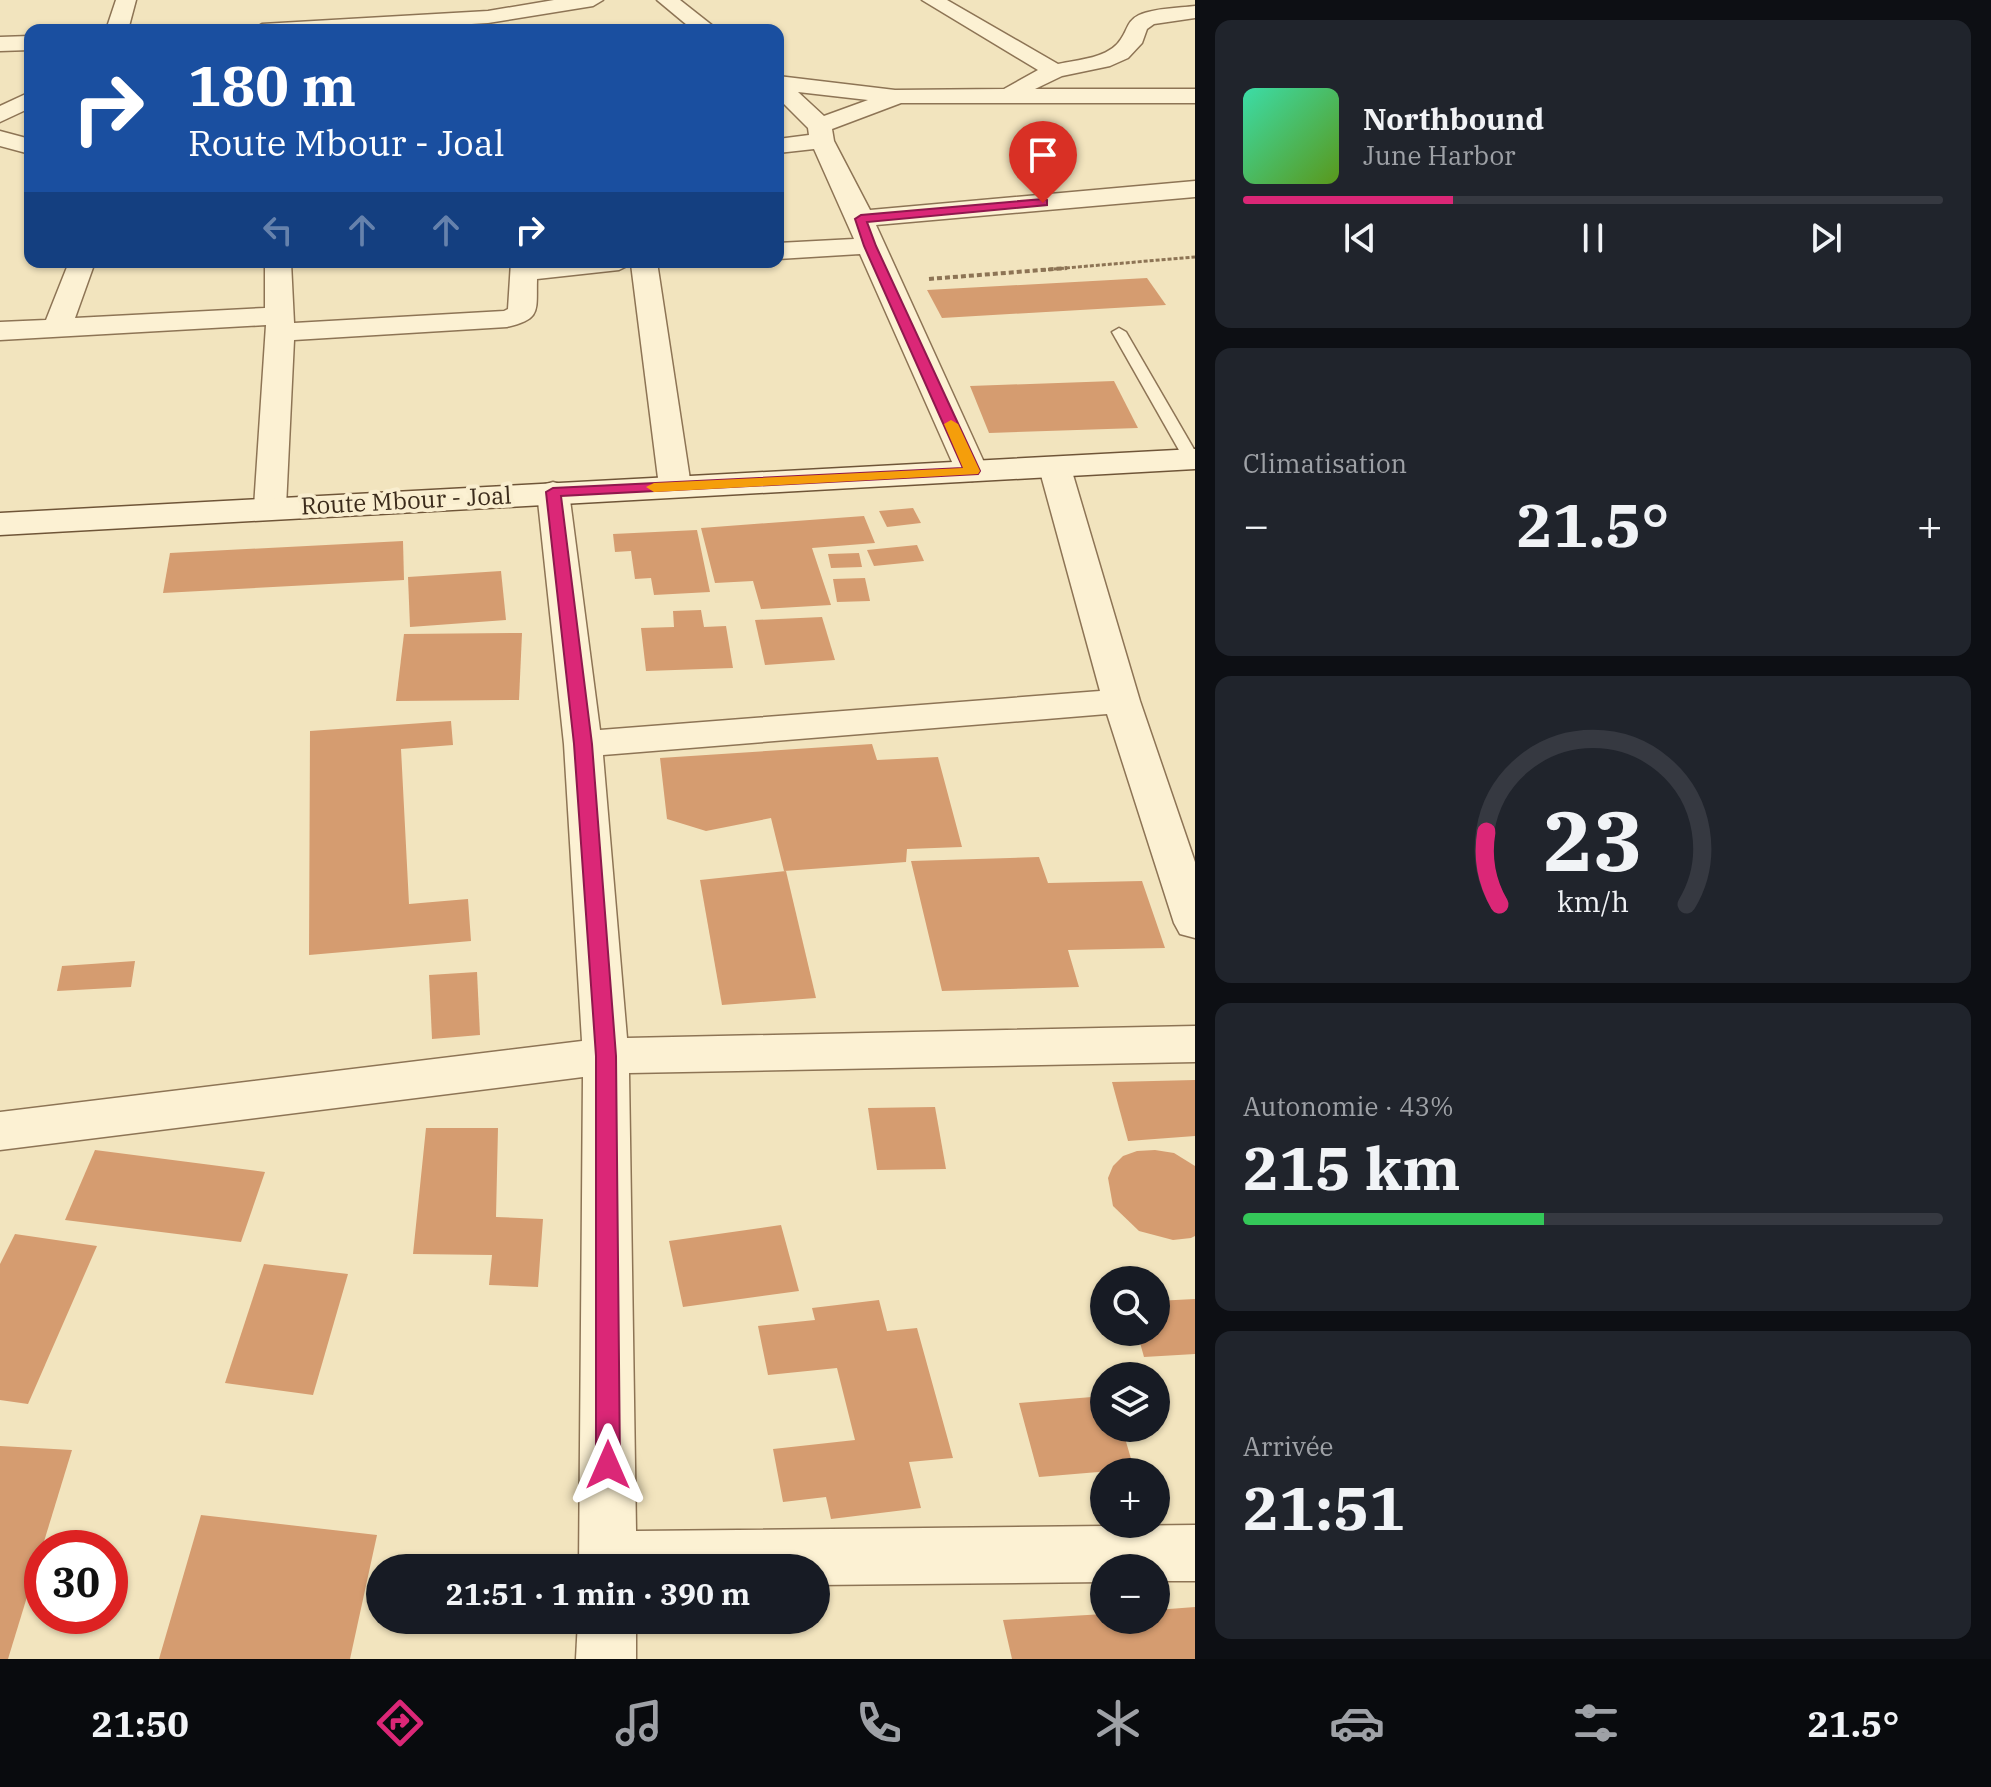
<!DOCTYPE html>
<html lang="fr">
<head>
<meta charset="utf-8">
<style>
  :root { --surface:#171b24; --page:#20242c; --text:#f1f3f6; --muted:#9ea1a6; --line:#363941; --accent:#db2777 }
  body { margin:0; font-family:"IBM Plex Serif",serif; background:var(--page); color:var(--text); height:100vh; display:flex; flex-direction:column; font-size:30px; white-space:nowrap }
  * { box-sizing:border-box; margin:0 }
  p { font-size:26px; color:var(--muted) }
  .icon { flex:none; width:44px; height:44px; fill:none; stroke:currentColor; stroke-width:2; stroke-linecap:round; stroke-linejoin:round }
  .map { position:relative; flex:1; overflow:hidden }
  .sheet { display:flex; flex-direction:column; gap:20px; padding:20px; background:#0d0f14; width:796px }
  .sheet>* { flex:none }
  .top-card { position:absolute; left:24px; top:24px; width:760px; height:244px; border-radius:16px; box-shadow:0 2px 6px #0004; background:#1a4fa0; color:#fff; overflow:hidden }
  .controls { position:absolute; left:1090px; top:1266px; display:grid; gap:16px }
  .controls a { display:grid; place-items:center; width:80px; height:80px; border-radius:50%; background:var(--surface); box-shadow:0 2px 6px #0004; font-size:40px }
  .speed { position:absolute; left:24px; top:1530px; display:flex; gap:16px; font-size:40px; font-weight:700; text-align:center }
  .speed>* { display:grid; place-content:center; width:104px; height:104px; border-radius:50%; background:var(--surface); box-shadow:0 2px 6px #0004; line-height:1 }
  .speed .limit { border:12px solid #d22; background:#fff; color:#111 }
  .pin { position:absolute; display:grid; place-items:center; width:68px; height:68px; color:#fff; margin:-82px -34px; border-radius:50% 50% 50% 0; rotate:-45deg; box-shadow:0 0 8px #0007 }
  .pin .icon { rotate:45deg }
  .me { position:absolute; width:88px; margin:-44px; rotate:0deg; stroke-linejoin:round; filter:drop-shadow(0 0 6px #0008) }
  .turn { display:flex; align-items:center; gap:28px; height:168px; padding:0 32px; font-size:36px }
  .turn .icon { width:104px; height:104px; stroke-width:2.5 }
  .turn b { display:block; font-size:56px; line-height:68px }
  .lanes { display:flex; align-items:center; height:76px; padding:0 32px; background:#0003; justify-content:center; gap:40px; direction:ltr }
  .lanes .off { opacity:.35 }
  .big { font-size:60px; font-weight:700; line-height:1.1 }
  .sheet .card { flex:1; display:flex; flex-direction:column; justify-content:center; gap:12px; min-width:0; padding:0 28px; border-radius:16px; background:var(--page) }
  .sheet .dial { align-items:center; gap:0 }
  .dial svg { height:208px; overflow:visible; fill:none; stroke:var(--line); stroke-width:7; stroke-linecap:round; text-anchor:middle }
  .dial text { fill:var(--text); stroke:none }
  .song { display:flex; align-items:center; gap:24px }
  .cover { width:96px; height:96px; border-radius:12px; background:linear-gradient(135deg,hsl(160 70% 55%),hsl(90 70% 35%)) }
  .played { height:8px; border-radius:4px; background:linear-gradient(90deg,var(--accent) 30%,var(--line) 30%) }
  .keys { display:flex; justify-content:space-around; direction:ltr }
  .heat { display:flex; justify-content:space-between; align-items:center; font-size:44px; direction:ltr }
  .charge { height:12px; border-radius:6px; background:linear-gradient(90deg,#34c759 43%,var(--line) 0) }
  .trip { position:absolute; left:366px; top:1554px; width:464px; height:80px; border-radius:40px; background:var(--surface); box-shadow:0 2px 6px #0004; font-weight:700; line-height:80px; text-align:center }
  .tabs { display:flex; height:128px; justify-content:space-around; align-items:center; background:#090b0e; color:var(--muted) }
  .tabs .icon { width:56px; height:56px }
  .tabs .current { color:var(--accent) }
  .tabs b { font-size:36px; color:var(--text) }
  main { display:flex; flex:1; min-height:0 }
  .map>svg:first-child { display:block }
  .building { fill:#d59c70 }
  .lines { fill:none; stroke-linecap:round; stroke-linejoin:round }
  .lane-casing { stroke:#8d7455; stroke-width:3 }
  .street-casing { stroke:#8d7455; stroke-width:3 }
  .secondary-casing { stroke:#6f5538; stroke-width:3 }
  .path-far1 { stroke:#8d7455; stroke-width:3; stroke-dasharray:4 2; stroke-linecap:butt }
  .path { stroke:#8d7455; stroke-width:4; stroke-dasharray:5 3; stroke-linecap:butt }
  .lane { fill:#fcf1d3; fill-rule:evenodd }
  .street { fill:#fcf1d3; fill-rule:evenodd }
  .secondary { fill:#fcf1d3; fill-rule:evenodd }
  .route { fill:#db2777; stroke:#8e194d; stroke-width:2 }
  .slow { fill:#f59e0b }
  .labels { text-anchor:middle; dominant-baseline:central; stroke-width:8; stroke-linejoin:round; paint-order:stroke }
  .street-label { font-size:24px; fill:#3b2b1b; stroke:#f9eecf }
</style>
</head>
<body>
<main>
<div class="map">
<svg width="1195" height="1659" viewBox="0 0 1195 1659">
  <rect width="100%" height="100%" fill="#f2e4be"/>
  <!-- building -->
  <g class="building">
    <path d="M1147,278L1166,305L942,318L927,290Z"/>
    <path d="M1114,381L1138,428L989,433L970,386Z"/>
    <path d="M913,508L921,523L887,527L879,511Z"/>
    <path d="M864,516L875,543L812,548L831,605L761,609L753,581L715,583L701,528Z"/>
    <path d="M697,530L710,592L654,595L651,578L635,579L631,551L615,552L613,534Z"/>
    <path d="M403,541L404,580L163,593L170,553Z"/>
    <path d="M917,545L924,561L874,566L867,550Z"/>
    <path d="M859,553L862,567L831,568L828,554Z"/>
    <path d="M501,571L506,620L410,627L408,577Z"/>
    <path d="M865,578L870,601L837,602L833,579Z"/>
    <path d="M701,610L704,627L726,626L733,668L646,671L641,628L674,627L673,611Z"/>
    <path d="M822,617L835,660L765,665L755,620Z"/>
    <path d="M522,633L519,700L396,701L404,634Z"/>
    <path d="M451,721L453,745L401,749L409,904L468,899L471,941L309,955L310,731Z"/>
    <path d="M872,744L877,760L938,757L962,847L907,849L906,862L784,871L771,818L706,831L667,819L660,758Z"/>
    <path d="M1039,857L1048,883L1142,881L1165,948L1068,950L1079,987L942,991L911,861Z"/>
    <path d="M786,871L816,998L722,1005L700,880Z"/>
    <path d="M135,961L131,987L57,991L62,966Z"/>
    <path d="M477,972L480,1035L432,1039L429,975Z"/>
    <path d="M1195,1080V1136L1128,1141L1112,1082Z"/>
    <path d="M935,1107L946,1169L877,1170L868,1108Z"/>
    <path d="M426,1128H498L496,1217L543,1219L538,1287L489,1285L492,1255L413,1254Z"/>
    <path d="M95,1150L265,1172L241,1242L65,1220Z"/>
    <path d="M1155,1150L1174,1153L1195,1166V1236L1191,1238L1173,1240L1139,1231L1113,1206L1108,1178L1113,1166L1123,1156L1137,1151Z"/>
    <path d="M781,1225L799,1291L683,1307L669,1241Z"/>
    <path d="M15,1234L97,1246L28,1404L0,1400V1264Z"/>
    <path d="M264,1264L348,1274L313,1395L225,1383Z"/>
    <path d="M1195,1299V1354L1144,1357L1137,1332H1156V1301Z"/>
    <path d="M879,1300L887,1331L917,1328L953,1458L909,1462L921,1508L831,1519L826,1497L783,1502L773,1449L855,1440L837,1368L768,1375L758,1326L815,1320L812,1308Z"/>
    <path d="M1104,1396V1428H1122L1134,1469L1039,1477L1019,1403Z"/>
    <path d="M0,1446L72,1450L8,1659H0Z"/>
    <path d="M201,1515L377,1535L350,1659H159Z"/>
    <path d="M1195,1607V1659H1012L1003,1620L1104,1614V1620H1156V1610Z"/>
  </g>
  <g class="lines">
    <defs>
      <path id="lane" d="M1119,328L1126,332L1195,451V463L1184,459L1112,332Z"/>
      <g id="street">
        <path d="M116,0H136L128,30H106Z"/>
        <path d="M554,0H603L593,6L488,23L373,30H251L262,24L488,11Z"/>
        <path d="M657,0H680L718,30H693Z"/>
        <path d="M922,0H947L1058,64C1077,60 1110,58 1121,39C1128,29 1127,21 1139,15C1155,8 1178,8 1195,6V18L1154,24L1147,29L1142,43L1128,58L1110,66L1062,76L1035,89H1195V103H901L832,129L834,141L870,210L1195,181V197L876,225L988,471L983,478L972,481L961,478L956,471L860,254L778,259V243L854,239L814,149L778,153V139L809,135L808,128L778,98V76L895,90L1004,89L1038,70ZM798,92L868,100L824,116Z"/>
        <path d="M30,36V50L0,51V37Z"/>
        <path d="M30,92V108L0,122V106Z"/>
        <path d="M0,131L30,139V154L0,146Z"/>
        <path d="M69,262H95L75,318L265,308V262H291L294,323L504,311L508,309L511,262H657L691,486L686,493L675,496L664,493L659,486L631,264L619,270L537,279C536,311 542,319 507,327L294,340L286,507L282,514L270,517L258,514L254,507L266,325L0,340V322L46,320Z"/>
        <path d="M1055,459L1066,461L1071,468L1140,701L1195,862V938L1180,934L1174,923L1107,714L603,755L627,1038L1195,1026V1062L629,1073L636,1531L1195,1525V1581H1156V1568H1104V1582L816,1585V1568H579L583,1077L0,1150V1112L582,1041L564,744L537,492L542,485L553,482L564,485L569,492L600,730L1100,691L1039,468L1044,461Z"/>
        <path d="M578,1620H636V1659H576Z"/>
      </g>
      <path id="secondary" d="M1195,449V469L0,535V513Z"/>
    </defs>
    <!-- lane casing -->
    <use href="#lane" class="lane-casing"/>
    <!-- street casing -->
    <use href="#street" class="street-casing"/>
    <!-- secondary casing -->
    <use href="#secondary" class="secondary-casing"/>
    <!-- path-far1 -->
    <path class="path-far1" d="M1042,270L1195,257"/>
    <!-- path -->
    <path class="path" d="M929,279L1067,268"/>
    <!-- lane -->
    <use href="#lane" class="lane"/>
    <!-- street -->
    <use href="#street" class="street"/>
    <!-- secondary -->
    <use href="#secondary" class="secondary"/>
  </g>
  <!-- route -->
  <path class="route" d="M1043,199L1047,200V205L867,222L876,246L980,471L978,474L561,496L592,744L616,1056L620,1465L617,1473L608,1477L599,1473L596,1465V1056L574,744L546,492L553,488L963,468L864,246L855,219L861,215Z"/>
  <!-- slow -->
  <path class="slow" d="M951,420L958,424L980,471L978,474L654,492L646,487L654,483L963,468L944,424Z"/>
  <g class="labels">
    <!-- street labels -->
    <g class="street-label">
      <text transform="translate(406 500) rotate(-3)">Route Mbour - Joal</text>
    </g>
  </g>
</svg>
<div class="controls">
<a><svg class="icon" aria-label="search" viewBox="0 0 24 24"><circle cx="10" cy="10" r="6"/><path d="M15 15l6 6"/></svg></a>
<a><svg class="icon" aria-label="layers" viewBox="0 0 24 24"><path d="M12 4l9 5-9 5-9-5zM3 14l9 5 9-5"/></svg></a>
<a>+</a>
<a>−</a>
</div>
<div class="speed"><div class="limit">30</div></div>
<div class="pin" style="left:1043px;top:203px;background:#d93025"><svg class="icon" aria-label="arrive" viewBox="0 0 24 24"><path d="M6 21V4h12l-3 4 3 4H6"/></svg></div>
<svg class="me" style="left:608px;top:1465px" viewBox="-20 -20 40 40"><path d="M0-17L14 15 0 8-14 15z" fill="#db2777" stroke="#fff" stroke-width="4"/></svg>
<div class="trip">21:51 · 1 min · 390 m</div>
<div class="top-card">
<div class="turn"><svg class="icon" aria-label="right" viewBox="0 0 24 24"><path d="M7 20v-9h11M14 6l5 5-5 5"/></svg><div><b>180 m</b>Route Mbour - Joal</div></div>
<div class="lanes"><svg class="icon off" aria-label="left" viewBox="0 0 24 24"><path d="M17 20v-9H6M10 6l-5 5 5 5"/></svg><svg class="icon off" aria-label="ahead" viewBox="0 0 24 24"><path d="M12 20V5M6 11l6-6 6 6"/></svg><svg class="icon off" aria-label="ahead" viewBox="0 0 24 24"><path d="M12 20V5M6 11l6-6 6 6"/></svg><svg class="icon" aria-label="right" viewBox="0 0 24 24"><path d="M7 20v-9h11M14 6l5 5-5 5"/></svg></div>
</div>
</div>
<section class="sheet">
<div class="card">
<div class="song"><i class="cover"></i><div><b>Northbound</b><p>June Harbor</p></div></div>
<div class="played"></div>
<div class="keys"><svg class="icon" aria-label="previous" viewBox="0 0 24 24"><path d="M18 5L8 12l10 7zM5 5v14"/></svg><svg class="icon" aria-label="pause" viewBox="0 0 24 24"><path d="M8 5v14M16 5v14"/></svg><svg class="icon" aria-label="next" viewBox="0 0 24 24"><path d="M6 5l10 7-10 7zM19 5v14"/></svg></div>
</div>
<div class="card"><p>Climatisation</p>
<div class="heat"><a>−</a><b class="big">21.5°</b><a>+</a></div>
</div>
<div class="card dial"><svg viewBox="0 0 100 80">
<path d="M14 69A42 42 0 1 1 86 69"/>
<path d="M14 69A42 42 0 0 1 9 41" stroke="#db2777"/>
<text x="50" y="56" font-size="32" font-weight="700">23</text>
<text x="50" y="72" font-size="11">km/h</text>
</svg></div>
<div class="card"><p>Autonomie · 43%</p><b class="big">215 km</b><div class="charge"></div></div>
<div class="card"><p>Arrivée</p><b class="big">21:51</b></div>
</section>
</main>
<nav class="tabs">
<b>21:50</b>
<svg class="icon current" aria-label="directions" viewBox="0 0 24 24"><path d="M12 3l9 9-9 9-9-9zM9 14v-3h6M13 9l2 2-2 2"/></svg>
<svg class="icon" aria-label="music" viewBox="0 0 24 24"><path d="M9 18V5l10-2v13"/><circle cx="6" cy="18" r="3"/><circle cx="16" cy="16" r="3"/></svg>
<svg class="icon" aria-label="phone" viewBox="0 0 24 24"><path d="M5 4h4l2 5-3 2q2 4 5 5l2-3 5 2v4C11 20 4 13 5 4z"/></svg>
<svg class="icon" aria-label="climate" viewBox="0 0 24 24"><path d="M12 3v18M4 7l16 10M4 17L20 7"/></svg>
<svg class="icon" aria-label="car" viewBox="0 0 24 24"><path d="M5 17H2v-5l4-1 3-4h7l3 4 3 1v5h-3M9 17h6M6 11h13"/><circle cx="7" cy="17" r="2"/><circle cx="17" cy="17" r="2"/></svg>
<svg class="icon" aria-label="filters" viewBox="0 0 24 24"><path d="M4 7h16M4 17h16"/><circle cx="9" cy="7" r="2"/><circle cx="15" cy="17" r="2"/></svg>
<b>21.5°</b>
</nav>
</body>
</html>
